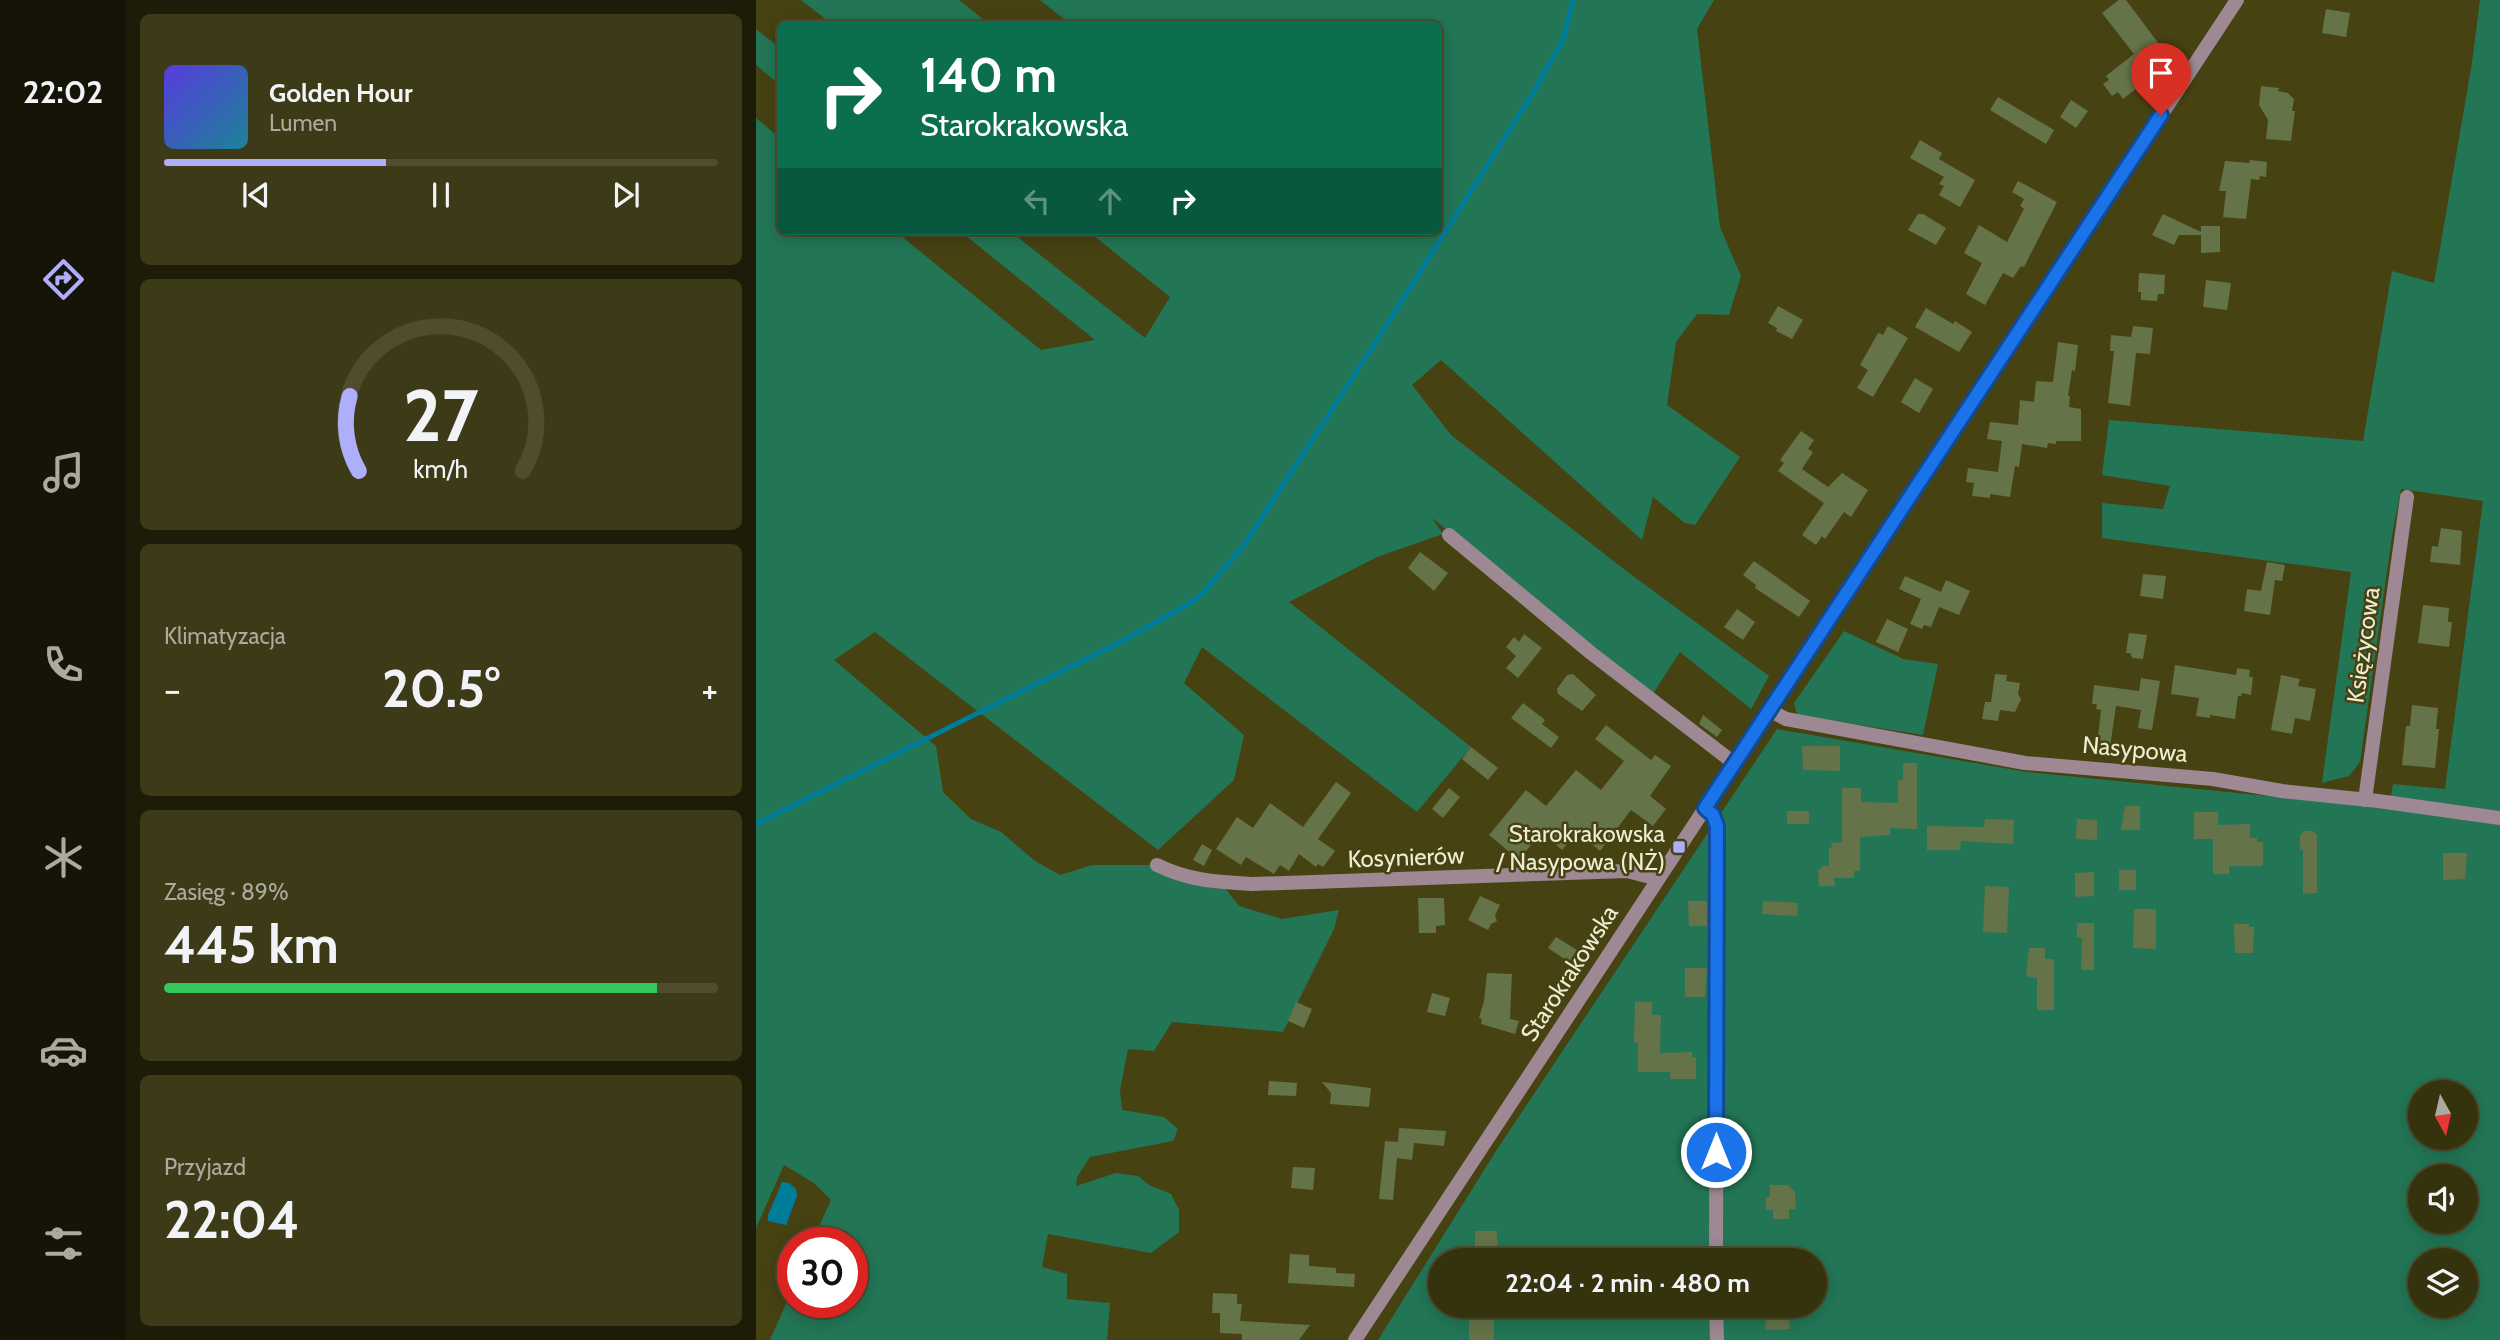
<!DOCTYPE html>
<html lang="pl">
<head>
<meta charset="utf-8">
<style>
  :root { --surface:#35320e; --page:#3d3a17; --text:#f1f3f6; --muted:#aaaa9e; --line:#4f4d2e; --accent:#aeaefb }
  body { margin:0; font-family:Cabin,sans-serif; background:var(--page); color:var(--text); height:100vh; display:flex; flex-direction:column; font-size:26px; white-space:nowrap }
  * { box-sizing:border-box; margin:0 }
  p { font-size:23px; color:var(--muted) }
  .icon { flex:none; width:38px; height:38px; fill:none; stroke:currentColor; stroke-width:2; stroke-linecap:round; stroke-linejoin:round }
  .map { position:relative; flex:1; overflow:hidden }
  .side { display:flex; flex-direction:column; gap:14px; padding:14px; background:#1d1c08; width:630px }
  .side>* { flex:none }
  .banner { position:absolute; left:21px; top:21px; width:665px; height:214px; border-radius:10px; box-shadow:0 4px 18px #0003,0 0 0 2px var(--line); background:#0b6e4f; color:#fff; overflow:hidden }
  .needle { width:46px; rotate:172deg }
  .controls { position:absolute; left:1652px; top:1080px; display:grid; gap:14px }
  .controls a { display:grid; place-items:center; width:70px; height:70px; border-radius:50%; background:var(--surface); box-shadow:0 4px 18px #0003,0 0 0 2px var(--line); font-size:35px }
  .speed { position:absolute; left:21px; top:1227px; display:flex; gap:14px; font-size:35px; font-weight:700; text-align:center }
  .speed>* { display:grid; place-content:center; width:91px; height:91px; border-radius:50%; background:var(--surface); box-shadow:0 4px 18px #0003,0 0 0 2px var(--line); line-height:1 }
  .speed .limit { border:10px solid #d22; background:#fff; color:#111 }
  .pin { position:absolute; display:grid; place-items:center; width:60px; height:60px; color:#fff; margin:-72px -30px; border-radius:50% 50% 50% 0; rotate:-45deg; box-shadow:0 0 7px #0007 }
  .pin .icon { rotate:45deg }
  .me { position:absolute; width:77px; margin:-38px; rotate:0deg; stroke-linejoin:round; filter:drop-shadow(0 0 5px #0008) }
  .turn { display:flex; align-items:center; gap:24px; height:147px; padding:0 28px; font-size:32px }
  .turn .icon { width:91px; height:91px; stroke-width:2.5 }
  .turn b { display:block; font-size:49px; line-height:60px }
  .lanes { display:flex; align-items:center; height:66px; padding:0 28px; background:#0003; justify-content:center; gap:35px; direction:ltr }
  .lanes .off { opacity:.35 }
  .big { font-size:52px; font-weight:800; line-height:1.1 }
  .side .card { flex:1; display:flex; flex-direction:column; justify-content:center; gap:10px; min-width:0; padding:0 24px; border-radius:10px; background:var(--page) }
  .side .dial { align-items:center; gap:0 }
  .dial svg { height:182px; overflow:visible; fill:none; stroke:var(--line); stroke-width:7; stroke-linecap:round; text-anchor:middle }
  .dial text { fill:var(--text); stroke:none }
  .song { display:flex; align-items:center; gap:21px }
  .cover { width:84px; height:84px; border-radius:10px; background:linear-gradient(135deg,hsl(250 70% 55%),hsl(190 70% 35%)) }
  .played { height:7px; border-radius:4px; background:linear-gradient(90deg,var(--accent) 40%,var(--line) 40%) }
  .keys { display:flex; justify-content:space-around; direction:ltr }
  .heat { display:flex; justify-content:space-between; align-items:center; font-size:38px; direction:ltr }
  .charge { height:10px; border-radius:5px; background:linear-gradient(90deg,#34c759 89%,var(--line) 0) }
  .trip { position:absolute; left:672px; top:1248px; width:399px; height:70px; border-radius:35px; background:var(--surface); box-shadow:0 4px 18px #0003,0 0 0 2px var(--line); font-weight:800; line-height:70px; text-align:center }
  main { display:flex; flex:1; min-height:0 }
  .tab-bar { display:flex; flex-direction:column; width:126px; justify-content:space-around; align-items:center; background:#151406; color:var(--muted) }
  .tab-bar .icon { width:49px; height:49px }
  .tab-bar .current { color:var(--accent) }
  .tab-bar b { font-size:32px; color:var(--text) }
  .map>svg:first-child { display:block }
  .green { fill:#227656; fill-rule:evenodd }
  .water { fill:#007c9b }
  .lines { fill:none; stroke-linecap:round; stroke-linejoin:round }
  .stream { stroke:#007c9b; stroke-width:5 }
  .building { fill:#657348 }
  .minor { stroke:#9d8894; stroke-width:14 }
  .tertiary { stroke:#9d8894; stroke-width:14 }
  .route-casing { stroke:#114b97; stroke-width:18 }
  .route { stroke:#1a73e8; stroke-width:12 }
  .poi-dot { fill:#aeaefb; stroke:#474212; stroke-width:2.5 }
  .labels { text-anchor:middle; dominant-baseline:central; stroke-width:5; stroke-linejoin:round; paint-order:stroke }
  .street-label { font-size:24px; fill:#eeedd3; stroke:#474212 }
  .poi-label { font-size:24px; fill:#eeedd3; stroke:#474212; text-anchor:end }
</style>
</head>
<body>
<main>
<nav class="tab-bar">
<b>22:02</b>
<svg class="icon current" aria-label="directions" viewBox="0 0 24 24"><path d="M12 3l9 9-9 9-9-9zM9 14v-3h6M13 9l2 2-2 2"/></svg>
<svg class="icon" aria-label="music" viewBox="0 0 24 24"><path d="M9 18V5l10-2v13"/><circle cx="6" cy="18" r="3"/><circle cx="16" cy="16" r="3"/></svg>
<svg class="icon" aria-label="phone" viewBox="0 0 24 24"><path d="M5 4h4l2 5-3 2q2 4 5 5l2-3 5 2v4C11 20 4 13 5 4z"/></svg>
<svg class="icon" aria-label="climate" viewBox="0 0 24 24"><path d="M12 3v18M4 7l16 10M4 17L20 7"/></svg>
<svg class="icon" aria-label="car" viewBox="0 0 24 24"><path d="M5 17H2v-5l4-1 3-4h7l3 4 3 1v5h-3M9 17h6M6 11h13"/><circle cx="7" cy="17" r="2"/><circle cx="17" cy="17" r="2"/></svg>
<svg class="icon" aria-label="filters" viewBox="0 0 24 24"><path d="M4 7h16M4 17h16"/><circle cx="9" cy="7" r="2"/><circle cx="15" cy="17" r="2"/></svg>
</nav>
<section class="side">
<div class="card">
<div class="song"><i class="cover"></i><div><b>Golden Hour</b><p>Lumen</p></div></div>
<div class="played"></div>
<div class="keys"><svg class="icon" aria-label="previous" viewBox="0 0 24 24"><path d="M18 5L8 12l10 7zM5 5v14"/></svg><svg class="icon" aria-label="pause" viewBox="0 0 24 24"><path d="M8 5v14M16 5v14"/></svg><svg class="icon" aria-label="next" viewBox="0 0 24 24"><path d="M6 5l10 7-10 7zM19 5v14"/></svg></div>
</div>
<div class="card dial"><svg viewBox="0 0 100 80">
<path d="M14 69A42 42 0 1 1 86 69"/>
<path d="M14 69A42 42 0 0 1 10 36" stroke="#aeaefb"/>
<text x="50" y="56" font-size="32" font-weight="700">27</text>
<text x="50" y="72" font-size="11">km/h</text>
</svg></div>
<div class="card"><p>Klimatyzacja</p>
<div class="heat"><a>−</a><b class="big">20.5°</b><a>+</a></div>
</div>
<div class="card"><p>Zasięg · 89%</p><b class="big">445 km</b><div class="charge"></div></div>
<div class="card"><p>Przyjazd</p><b class="big">22:04</b></div>
</section>
<div class="map">
<svg width="1744" height="1340" viewBox="0 0 1744 1340">
  <rect width="100%" height="100%" fill="#474212"/>
  <!-- green -->
  <g class="green">
    <path d="M45,0H203L233,24H76Z"/>
    <path d="M284,0H958L941,29L964,227L985,276L973,315L941,314L920,342L911,405L984,457L939,525L929,523L897,497L886,540L685,360L656,385L695,435L873,573L1013,676L995,709L924,652L896,695L676,518L687,534L621,557L533,602L715,747L661,812L446,647L428,683L488,735L478,780L402,850L119,632L78,660L180,746L187,792L215,819L245,832L279,861L304,875L336,865H415L462,879L483,906L526,919L583,910L578,929L527,1032L416,1022L398,1051L372,1049L364,1090L366,1110L408,1117L422,1129L417,1141L334,1157L321,1177L320,1186L360,1173L382,1176L393,1185L415,1194L423,1210V1232L395,1253L292,1234L286,1267L311,1274V1299L354,1303L351,1340H14L37,1288V1302H96V1242H56L75,1200L58,1183L28,1165L0,1228V118L24,138V231H139L285,350L339,340L204,231H254L389,338L414,297L332,231H682V24H314Z"/>
    <path d="M1724,0H1744V811L1635,796L1637,784L1689,789L1727,501L1645,489L1636,536L1604,762L1593,776L1566,783L1595,572L1346,538V503L1407,509L1414,486L1346,475L1353,420L1607,441L1636,271L1678,283L1716,63Z"/>
    <path d="M0,29L24,48V85L0,65Z"/>
    <path d="M1088,631L1147,659L1182,664L1167,735L1041,715L1038,703Z"/>
    <path d="M1021,729L1271,772L1593,804L1744,824V1340H622L740,1151ZM1664,1092H1710V1138H1664ZM1664,1176H1710V1222H1664ZM684,1260H1059V1306H684ZM1664,1260H1710V1306H1664Z"/>
  </g>
  <!-- water -->
  <path class="water" d="M26,1182L33,1183L40,1189L41,1196L30,1225L12,1221V1215Z"/>
  <g class="lines">
    <!-- stream -->
    <path class="stream" d="M0,824L368,640L431,605L446,594L488,545L621,340L775,96L807,40L817,0"/>
  </g>
  <!-- building -->
  <g class="building">
    <path d="M1363,0H1370L1412,56L1379,84L1382,87L1367,99L1362,92L1356,96L1347,84L1353,80L1350,76L1378,54L1346,13Z"/>
    <path d="M1570,9L1594,13L1590,37L1566,33Z"/>
    <path d="M1505,86L1523,88L1522,91L1532,93L1538,99L1536,111H1539L1535,141L1510,139L1512,120L1503,105Z"/>
    <path d="M1242,97L1298,130L1290,144L1234,110Z"/>
    <path d="M1315,100L1332,111L1320,128L1304,117Z"/>
    <path d="M1164,140L1186,153L1183,159L1219,180L1204,207L1183,195L1188,186L1183,184L1188,177L1154,158Z"/>
    <path d="M1494,160L1511,162L1510,177L1504,176L1503,180L1495,179L1490,219L1467,217L1470,191H1463L1469,161L1493,163Z"/>
    <path d="M1262,181L1301,202L1268,267L1265,266L1257,278L1247,273L1229,305L1210,294L1226,263L1208,253L1223,225L1251,242L1268,209L1264,206L1268,199L1256,192Z"/>
    <path d="M1162,214H1167L1190,228L1180,245L1152,230Z"/>
    <path d="M1407,214L1445,232V226H1464V252L1445,253V235H1423L1418,245L1396,235Z"/>
    <path d="M1383,273L1409,275L1408,294H1402L1401,301L1385,300V292H1382Z"/>
    <path d="M1450,280L1475,283L1471,310L1447,307Z"/>
    <path d="M1022,306L1047,320L1036,339L1020,331L1021,328L1012,323Z"/>
    <path d="M1170,308L1197,324L1199,321L1216,332L1203,352L1159,327Z"/>
    <path d="M1132,326L1152,338L1117,397L1101,388L1112,370L1104,365L1122,333L1127,335Z"/>
    <path d="M1377,326L1397,328L1394,354L1380,353L1374,406L1352,403L1358,351H1354L1355,335L1375,337Z"/>
    <path d="M1302,342L1322,345L1319,371L1316,370L1312,396H1314L1313,407L1325,409V441H1300V444L1292,443L1291,448L1266,444L1263,467L1259,466L1254,497L1234,494V498L1216,496L1218,483L1210,482L1212,468L1242,472L1246,441L1231,439L1234,422L1262,425L1264,400L1278,402L1280,381L1297,382Z"/>
    <path d="M1159,378L1177,389L1163,413L1145,402Z"/>
    <path d="M1045,431L1058,440L1052,449L1057,452L1046,469L1072,487L1086,473L1112,490L1095,517L1088,512L1069,539L1066,536L1060,545L1046,535L1068,503L1022,471L1028,463L1024,460Z"/>
    <path d="M1685,528L1706,531L1704,565L1674,562L1676,546L1682,547Z"/>
    <path d="M664,552L692,573L678,591L652,568Z"/>
    <path d="M998,561L1054,601L1043,617L999,588L1000,585L987,575Z"/>
    <path d="M1511,562L1529,565L1526,581L1519,580L1514,615L1488,611L1491,589L1505,591Z"/>
    <path d="M1387,574L1410,576L1407,599L1384,596Z"/>
    <path d="M1149,576L1185,592L1190,580L1214,591L1203,615L1183,607L1175,627L1168,625L1166,629L1154,624L1165,599L1143,589Z"/>
    <path d="M1667,605L1693,608L1692,622H1696L1693,647L1662,643Z"/>
    <path d="M981,609L999,622L987,640L968,627Z"/>
    <path d="M1131,619L1152,629L1142,652L1120,642Z"/>
    <path d="M1373,633L1391,635L1387,659L1376,658L1374,653H1370Z"/>
    <path d="M768,634L786,648L762,678L750,668L760,656L750,647L758,637L763,642Z"/>
    <path d="M1419,665L1480,675L1481,668L1494,670L1493,677H1497L1495,695L1486,693L1485,696H1482L1479,719L1454,715V718L1440,716L1443,698L1415,694Z"/>
    <path d="M817,674L840,695L826,711L802,694L801,689L811,675Z"/>
    <path d="M1239,674L1251,675L1250,681L1264,683L1262,694L1265,699L1259,712L1244,710L1242,721L1226,719L1229,702H1235Z"/>
    <path d="M1525,675L1544,679L1542,686L1560,689L1554,721L1539,718L1536,734L1515,730Z"/>
    <path d="M1385,678L1404,681L1396,730L1382,728L1385,710L1360,706L1354,747L1341,746L1345,710L1340,709L1341,704H1336L1338,685L1383,691Z"/>
    <path d="M767,703L789,720L786,724L803,737L795,748L755,718Z"/>
    <path d="M1656,705L1682,708L1680,729H1683L1679,768L1646,765L1650,726H1654Z"/>
    <path d="M947,715L966,730L961,737L943,724Z"/>
    <path d="M850,725L895,760L899,755L915,766L894,796L910,809L897,826L875,810L844,851L822,832L806,850L785,832L763,860L733,835L770,790L790,806L820,770L845,790L868,761L839,739Z"/>
    <path d="M1046,746H1084V771L1047,770Z"/>
    <path d="M715,747L742,768L732,780L706,759Z"/>
    <path d="M1147,763H1161V829L1134,828V835L1104,837V871H1098V878H1078L1079,886H1063L1062,869H1065V866H1073V848H1076L1075,843L1086,842V788H1105V802L1142,803V780H1147Z"/>
    <path d="M580,782L595,793L562,839L579,851L567,867L562,864L560,867L543,854L533,871L524,865L518,874L490,857L485,865L460,849L481,817L497,828L514,803L547,827Z"/>
    <path d="M693,788L704,797L687,818L676,809Z"/>
    <path d="M1369,806H1384V830H1365Z"/>
    <rect x="1031" y="811" width="22" height="13"/>
    <path d="M1438,812H1462V825L1494,824V838H1501V842H1507V866H1473V874H1457V839H1438Z"/>
    <path d="M1229,819L1258,820L1257,844L1205,841L1204,850H1171V826L1228,827Z"/>
    <path d="M1321,819L1341,820V840L1320,839Z"/>
    <path d="M1548,831H1557L1561,835V893L1547,894V850H1544V836Z"/>
    <path d="M446,844L456,850L448,866L437,860Z"/>
    <path d="M1687,853H1711L1709,879L1687,880Z"/>
    <rect x="1363" y="870" width="17" height="20"/>
    <path d="M1338,872V896L1319,897V873Z"/>
    <path d="M1229,886L1253,887L1251,933L1227,932Z"/>
    <path d="M724,896L744,905L739,915L741,921L735,924L732,930L712,920Z"/>
    <path d="M662,898H688L689,925L680,926V933H663Z"/>
    <path d="M932,901H951V926H933Z"/>
    <path d="M1007,901L1042,903L1041,916L1006,914Z"/>
    <path d="M1378,909H1400V949L1377,948Z"/>
    <path d="M1321,923H1338V970H1325L1326,938L1321,937Z"/>
    <path d="M1478,924H1493V927H1498L1497,953H1479Z"/>
    <path d="M800,937L821,950L813,962L792,948Z"/>
    <path d="M1273,948H1289V959H1298V1010H1281V978L1270,976Z"/>
    <path d="M929,968H951L949,997H929Z"/>
    <path d="M731,973L756,974L754,1019L763,1021L759,1034L725,1024L726,1019L723,1018L728,1001Z"/>
    <path d="M676,993L694,998L689,1016L671,1012Z"/>
    <path d="M540,1002L556,1009L548,1028L532,1021Z"/>
    <path d="M879,1002H896V1015H905L904,1053L936,1052V1057H940V1079H914V1072H882V1043L878,1042Z"/>
    <path d="M513,1081L541,1083L540,1096L512,1095Z"/>
    <path d="M566,1082L615,1088L613,1107L574,1104L575,1093Z"/>
    <path d="M643,1128L690,1131L688,1146L658,1143L656,1160L641,1158L637,1200L623,1199L629,1141L642,1142Z"/>
    <path d="M537,1167L559,1168L557,1190L535,1188Z"/>
    <path d="M1014,1185H1032L1039,1192L1040,1209H1033V1219H1017V1210H1010V1197H1014Z"/>
    <path d="M719,1231H741L742,1253L734,1254V1260H719Z"/>
    <path d="M534,1254L553,1255V1266L580,1268V1273L599,1274L598,1287L532,1283Z"/>
    <path d="M457,1293L481,1294V1304H486L484,1321L554,1325L543,1340H486V1334L464,1333V1313H456Z"/>
    <rect x="713" y="1306" width="25" height="34"/>
    <path d="M1011,1306H1032L1034,1329L1009,1330Z"/>
  </g>
  <g class="lines">
    <!-- minor -->
    <g class="minor">
      <path d="M693,535L835,653L978,763"/>
      <path d="M1013,710L1030,719L1269,763L1457,779L1526,791L1622,801L1744,818"/>
      <path d="M1609,800L1651,497"/>
      <path d="M949,808L957,815L961,826L960,1260"/>
      <path d="M401,865C433,881 462,882 497,884L871,871L902,879"/>
      <path d="M960,1306L961,1340"/>
    </g>
    <!-- tertiary -->
    <path class="tertiary" d="M599,1340L1481,0"/>
  </g>
  <g class="lines">
    <defs>
      <path id="route" d="M960,1152L961,826L957,815L949,808L1405,115"/>
    </defs>
    <!-- route casing -->
    <use href="#route" class="route-casing"/>
    <!-- route -->
    <use href="#route" class="route"/>
  </g>
  <!-- markers -->
  <rect class="poi-dot" x="916" y="840" width="14" height="14" rx="3.5"/>
  <g class="labels">
    <!-- street labels -->
    <g class="street-label">
      <text transform="translate(1607 645) rotate(-82)">Księżycowa</text>
      <text transform="translate(1379 749) rotate(5)">Nasypowa</text>
      <text transform="translate(650 857) rotate(-2)">Kosynierów</text>
      <text transform="translate(813 973) rotate(-57)">Starokrakowska</text>
    </g>
    <!-- poi labels -->
    <g class="poi-label">
      <text x="909" y="833">Starokrakowska<tspan x="909" dy="28">/ Nasypowa (NŻ)</tspan></text>
    </g>
  </g>
</svg>
<div class="controls">
<a><svg class="needle" viewBox="-14 -14 28 28"><path d="M0-13l5 13h-10z" fill="#e53935"/><path d="M0 13l5-13h-10z" fill="#aaaa9e"/></svg></a>
<a><svg class="icon" aria-label="sound" viewBox="0 0 24 24"><path d="M4 9h4l5-4v14l-5-4H4zM17 9q2 3 0 6"/></svg></a>
<a><svg class="icon" aria-label="layers" viewBox="0 0 24 24"><path d="M12 4l9 5-9 5-9-5zM3 14l9 5 9-5"/></svg></a>
</div>
<div class="speed"><div class="limit">30</div></div>
<div class="pin" style="left:1405px;top:115px;background:#d93025"><svg class="icon" aria-label="arrive" viewBox="0 0 24 24"><path d="M6 21V4h12l-3 4 3 4H6"/></svg></div>
<svg class="me" style="left:960px;top:1152px" viewBox="-20 -20 40 40"><circle r="17" fill="#1a73e8" stroke="#fff" stroke-width="3"/><path d="M0-11L8 9 0 5-8 9z" fill="#fff"/></svg>
<div class="trip">22:04 · 2 min · 480 m</div>
<div class="banner">
<div class="turn"><svg class="icon" aria-label="right" viewBox="0 0 24 24"><path d="M7 20v-9h11M14 6l5 5-5 5"/></svg><div><b>140 m</b>Starokrakowska</div></div>
<div class="lanes"><svg class="icon off" aria-label="left" viewBox="0 0 24 24"><path d="M17 20v-9H6M10 6l-5 5 5 5"/></svg><svg class="icon off" aria-label="ahead" viewBox="0 0 24 24"><path d="M12 20V5M6 11l6-6 6 6"/></svg><svg class="icon" aria-label="right" viewBox="0 0 24 24"><path d="M7 20v-9h11M14 6l5 5-5 5"/></svg></div>
</div>
</div>
</main>
</body>
</html>
